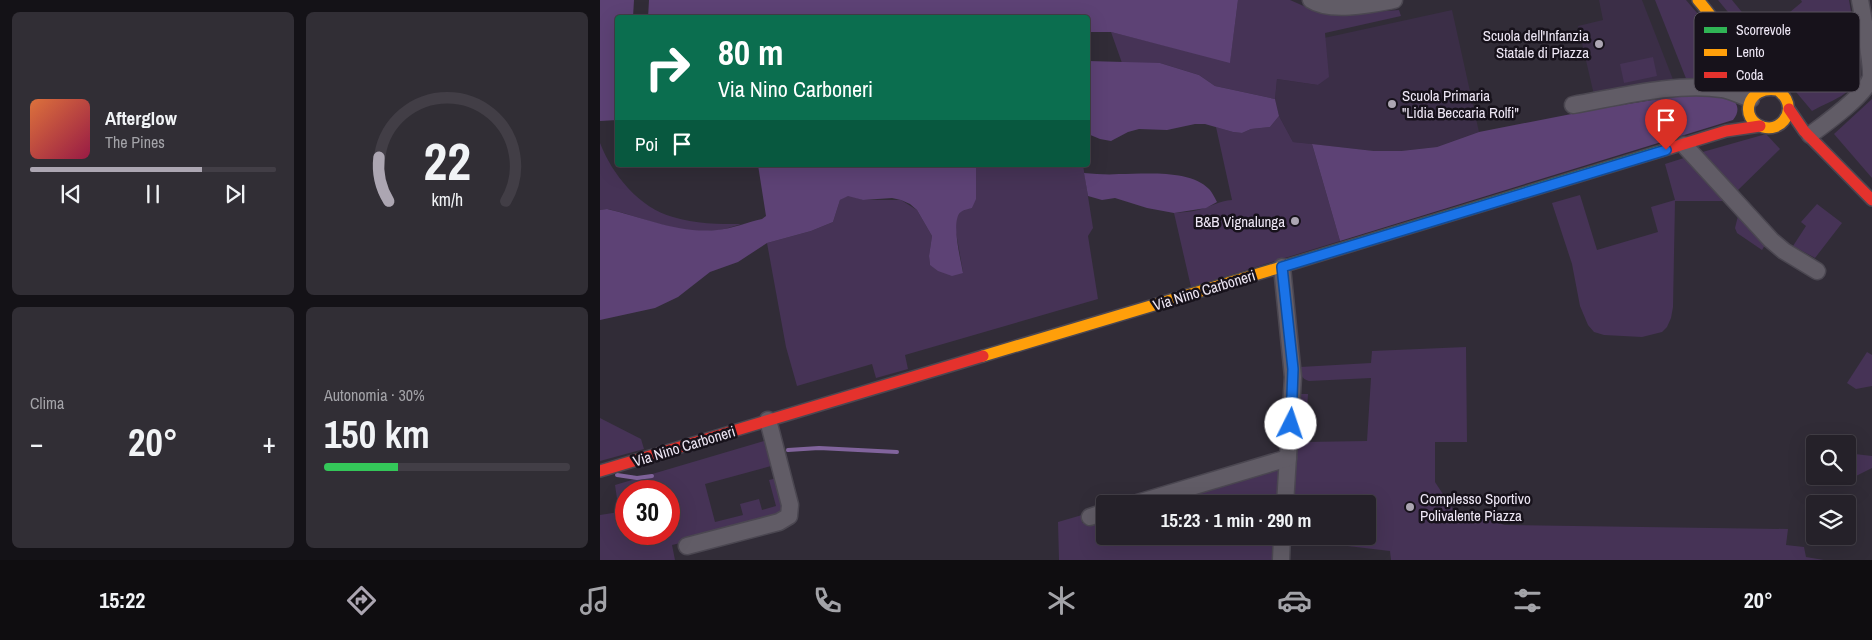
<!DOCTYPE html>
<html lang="it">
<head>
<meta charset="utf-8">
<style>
  :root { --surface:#252129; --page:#312e35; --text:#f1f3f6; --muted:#a3a3a8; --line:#423e46; --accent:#aca6b2 }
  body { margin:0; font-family:"Archivo Narrow",sans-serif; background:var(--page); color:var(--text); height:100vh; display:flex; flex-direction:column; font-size:19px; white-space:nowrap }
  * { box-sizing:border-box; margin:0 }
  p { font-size:16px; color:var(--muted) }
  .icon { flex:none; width:28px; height:28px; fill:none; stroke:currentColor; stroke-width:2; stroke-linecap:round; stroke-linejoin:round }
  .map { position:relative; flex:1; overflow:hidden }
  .side { display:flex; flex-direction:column; gap:12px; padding:12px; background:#141217; width:600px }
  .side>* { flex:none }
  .hud { position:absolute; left:15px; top:15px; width:475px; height:152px; border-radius:5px; box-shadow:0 5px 20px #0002,0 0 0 1px var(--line); background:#0b6e4f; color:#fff; overflow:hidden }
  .tools { position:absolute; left:1206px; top:435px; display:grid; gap:10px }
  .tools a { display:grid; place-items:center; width:50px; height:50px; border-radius:5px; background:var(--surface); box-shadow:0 5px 20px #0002,0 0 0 1px var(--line); font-size:25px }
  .speed { position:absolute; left:15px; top:480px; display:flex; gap:10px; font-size:25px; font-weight:700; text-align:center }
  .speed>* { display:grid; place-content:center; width:65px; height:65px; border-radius:50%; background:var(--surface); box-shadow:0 5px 20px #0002,0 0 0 1px var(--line); line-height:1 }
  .speed .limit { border:8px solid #d22; background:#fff; color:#111 }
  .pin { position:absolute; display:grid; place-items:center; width:42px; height:42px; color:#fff; margin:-51px -21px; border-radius:50% 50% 50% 0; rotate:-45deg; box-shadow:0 0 5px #0007 }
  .pin .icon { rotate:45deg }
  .me { position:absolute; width:55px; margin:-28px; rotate:4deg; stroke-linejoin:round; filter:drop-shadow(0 0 4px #0008) }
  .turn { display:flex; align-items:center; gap:18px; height:105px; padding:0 20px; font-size:22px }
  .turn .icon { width:65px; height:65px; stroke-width:2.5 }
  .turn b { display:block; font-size:35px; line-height:42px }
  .then { display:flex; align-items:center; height:48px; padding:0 20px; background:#0003; gap:10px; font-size:19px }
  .big { font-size:38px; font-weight:800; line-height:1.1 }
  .side .tile { flex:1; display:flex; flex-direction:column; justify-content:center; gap:8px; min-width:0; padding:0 18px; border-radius:8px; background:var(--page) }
  .side .dial { align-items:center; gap:0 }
  .dial svg { height:130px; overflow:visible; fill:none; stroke:var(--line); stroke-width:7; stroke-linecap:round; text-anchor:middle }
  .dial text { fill:var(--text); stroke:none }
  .song { display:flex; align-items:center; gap:15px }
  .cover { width:60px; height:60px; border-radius:8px; background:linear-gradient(135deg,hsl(20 70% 55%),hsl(340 70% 35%)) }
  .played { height:5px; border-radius:2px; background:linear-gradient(90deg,var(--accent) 70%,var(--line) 70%) }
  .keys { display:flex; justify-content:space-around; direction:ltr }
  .heat { display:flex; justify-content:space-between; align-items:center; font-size:28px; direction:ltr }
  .charge { height:8px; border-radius:4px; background:linear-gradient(90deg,#34c759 30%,var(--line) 0) }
  .side .tiles { flex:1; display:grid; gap:12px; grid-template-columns:repeat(2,1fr) }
  .trip { position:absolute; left:496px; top:495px; width:280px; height:50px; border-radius:5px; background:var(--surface); box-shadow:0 5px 20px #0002,0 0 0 1px var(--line); font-weight:800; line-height:50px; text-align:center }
  .tab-bar { display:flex; height:80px; justify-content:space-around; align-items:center; background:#0f0d10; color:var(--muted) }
  .tab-bar .icon { width:35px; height:35px }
  .tab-bar .current { color:var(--accent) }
  .tab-bar b { font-size:22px; color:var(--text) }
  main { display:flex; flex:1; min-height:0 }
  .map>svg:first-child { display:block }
  .built { fill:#3b2e47 }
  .green { fill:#463356; fill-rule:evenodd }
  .forest { fill:#5d4275 }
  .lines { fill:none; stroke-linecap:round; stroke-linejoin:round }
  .stream { stroke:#81649c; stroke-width:4 }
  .street-casing { stroke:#4b4751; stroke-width:19 }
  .fast-casing { stroke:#4b4751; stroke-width:14 }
  .slow-casing { stroke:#4b4751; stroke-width:14 }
  .jam-casing { stroke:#4b4751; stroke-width:14 }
  .street { stroke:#615c66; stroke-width:16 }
  .fast { stroke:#30b455; stroke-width:11 }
  .slow { stroke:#ff9f0a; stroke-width:11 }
  .jam { stroke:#e5322d; stroke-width:11 }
  .route-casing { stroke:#114b97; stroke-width:12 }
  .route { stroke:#1a73e8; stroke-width:9 }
  .poi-dot { fill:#aca6b2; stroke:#17121b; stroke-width:2 }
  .labels { text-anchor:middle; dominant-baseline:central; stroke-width:5; stroke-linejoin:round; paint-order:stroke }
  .poi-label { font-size:15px; fill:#eee7f5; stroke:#17121b; text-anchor:end }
  .street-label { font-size:15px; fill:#eee7f5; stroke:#17121b }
  .key { fill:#17121b; stroke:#58525c; stroke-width:1 }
  .key-label { font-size:14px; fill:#eee7f5 }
</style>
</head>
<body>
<main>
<section class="side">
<div class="tiles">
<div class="tile">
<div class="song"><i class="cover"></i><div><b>Afterglow</b><p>The Pines</p></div></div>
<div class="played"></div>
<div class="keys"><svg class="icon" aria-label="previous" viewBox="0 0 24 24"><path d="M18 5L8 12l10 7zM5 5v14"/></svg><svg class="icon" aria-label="pause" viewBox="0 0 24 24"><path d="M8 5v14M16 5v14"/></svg><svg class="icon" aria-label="next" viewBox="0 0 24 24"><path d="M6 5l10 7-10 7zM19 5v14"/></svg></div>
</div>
<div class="tile dial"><svg viewBox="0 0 100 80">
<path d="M14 69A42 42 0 1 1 86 69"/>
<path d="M14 69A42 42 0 0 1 8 42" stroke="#aca6b2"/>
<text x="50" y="56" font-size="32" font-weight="700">22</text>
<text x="50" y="72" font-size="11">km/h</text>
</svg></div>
<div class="tile"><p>Clima</p>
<div class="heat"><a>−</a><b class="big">20°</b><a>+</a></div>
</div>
<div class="tile"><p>Autonomia · 30%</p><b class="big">150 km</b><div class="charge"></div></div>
</div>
</section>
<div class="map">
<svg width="1272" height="560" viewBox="0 0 1272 560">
  <rect width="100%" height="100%" fill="#312c37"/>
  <!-- built -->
  <g class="built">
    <path d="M999,0H1042L1074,82L994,95L978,26L1003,20Z"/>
    <path d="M852,10L879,132L837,147L801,151H774L693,142L679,116L675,99L677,79L718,85L728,77L724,38Z"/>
  </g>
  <!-- green -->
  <g class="green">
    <path d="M638,0H690L715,11L733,15L799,10L801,16L725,33L729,77L718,85L677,79L675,99L615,86L599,75L560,63H522L511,32L630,62Z"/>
    <path d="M1055,0H1086L1158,85L1152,89L1127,82L1087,81Z"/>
    <path d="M1118,0H1132L1150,22L1142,29Z"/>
    <path d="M1201,0H1249L1260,63C1261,93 1235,98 1212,111L1154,42L1202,2Z"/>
    <path d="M1053,57L1057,76L1024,83L1020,64Z"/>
    <path d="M1272,99V178L1234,134Z"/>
    <path d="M679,116L693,142L712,144L740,241L591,287L574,213C582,212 590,212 598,210C610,207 619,201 632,200L616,127L633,132L642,133L651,129L670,127Z"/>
    <path d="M1166,134L1180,149L1135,193L1099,153Z"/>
    <path d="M0,143C12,174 39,208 73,217C95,224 119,224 141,224C134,226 126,229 119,230C81,236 43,217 8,209L0,210Z"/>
    <path d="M1087,157L1126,201H1075L1073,307L1071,318L1067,327L1062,332L1042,337L1004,335L994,332L988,325L980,306L972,264L952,203L980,195L997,250L1058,232L1051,207L1075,200L1065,164Z"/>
    <path d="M376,165H483L493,228L488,236L498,299L305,355L308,369L276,378L272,364L197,386L186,347L167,243L211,231L233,222L240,200L248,195L263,200H301L317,210L332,236L329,256L330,265L363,272L355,227L356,219L361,211L372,208L376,189Z"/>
    <path d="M1217,204L1242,223L1215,258L1193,246L1206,226L1201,222Z"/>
    <path d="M1138,216L1165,245L1162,250L1137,233L1135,228Z"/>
    <path d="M866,347L867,442H835V482L854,511L905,525L1188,529L1186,545L1204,547L1206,557L1224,560H791L790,551L688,539V536H768V504H691L699,394H708L705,442L767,441L771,378L709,381C701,379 701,374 700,367L771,363L772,351Z"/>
    <path d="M1267,352L1272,355V386L1256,389L1247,383Z"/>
    <path d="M0,418L41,439L44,449L0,461Z"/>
    <path d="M164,441L171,466L105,484L115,522L143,515L140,504L159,499L162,510L176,506L169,480L177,478L184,513L118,534L72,545L75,560H0V515L19,512L15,485ZM26,491H69V534H26Z"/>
    <path d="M1255,454L1272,456V468L1252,478Z"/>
    <path d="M681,465L678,504H547Z"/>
    <path d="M482,515V523L505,516V536H676L674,560H459L458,522Z"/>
  </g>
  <!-- forest -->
  <g class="forest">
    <path d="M0,0H34L33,17L18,18L17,120L0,121Z"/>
    <path d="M49,0H638L630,63L511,32H488V18H48Z"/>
    <path d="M488,61L560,63L599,75L615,86L675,99L679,116L670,127L651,129L642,133L633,132L605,124H595L567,130L539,129L528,132L511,141L500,139L488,134Z"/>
    <path d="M1104,95L1127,97L1135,102C1139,108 1138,114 1133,120L740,241L712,144L774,151H801L837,147L879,132L997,109L1077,96Z"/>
    <path d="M158,165H376V199L372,208C369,209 363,210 361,212C350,220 361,260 363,273L352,276L338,271L330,265L329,256L332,236L317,210L310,204L301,200L292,198L263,200L248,196L240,200L233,222L211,231L167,243L138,262L110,272L78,297L55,308L0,320V210L7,209C43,217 79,234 117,230C132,229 148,222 162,219L166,216Z"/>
    <path d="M484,173C496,174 508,175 519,174C544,174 590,169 609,189C612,192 615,198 617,202L606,208L574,213L547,208L515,198L502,200L488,196Z"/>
  </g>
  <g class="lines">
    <!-- stream -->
    <g class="stream">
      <path d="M188,450L219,448L297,452"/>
      <path d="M17,475L37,478L52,476"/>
    </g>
    <defs>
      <g id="street">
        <path d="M711,0C730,13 773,4 794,0"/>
        <path d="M973,105C1019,97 1076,82 1122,89C1132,91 1142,96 1151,99"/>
        <path d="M1210,135C1225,124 1267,94 1271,77C1272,62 1263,17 1260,0"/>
        <path d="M1084,145L1171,240L1184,251L1217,271"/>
        <path d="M682,267L693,377L685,504"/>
        <path d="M534,504L688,458"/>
        <path d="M490,517L505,512"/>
        <path d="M87,546L179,522L189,516L190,505L168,420"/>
        <path d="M681,560L682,536"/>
      </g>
      <path id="fast" d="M688,265L1061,151"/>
      <g id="slow">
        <path d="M1098,0C1118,23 1134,50 1155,72C1164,82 1179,87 1186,99C1194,114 1180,132 1163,127C1138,119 1147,85 1177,90"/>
        <path d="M383,356L688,265"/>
      </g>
      <g id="jam">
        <path d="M1189,109L1204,131L1272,200"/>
        <path d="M1061,151L1126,131L1160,126"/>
        <path d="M0,471L383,356"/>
      </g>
    </defs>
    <!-- street casing -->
    <use href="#street" class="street-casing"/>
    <!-- fast casing -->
    <use href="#fast" class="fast-casing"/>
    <!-- slow casing -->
    <use href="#slow" class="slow-casing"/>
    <!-- jam casing -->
    <use href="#jam" class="jam-casing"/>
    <!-- street -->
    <use href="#street" class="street"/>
    <!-- fast -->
    <use href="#fast" class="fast"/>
    <!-- slow -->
    <use href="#slow" class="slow"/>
    <!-- jam -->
    <use href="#jam" class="jam"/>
  </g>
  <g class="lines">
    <defs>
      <path id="route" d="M691,424L693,369L682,267L1066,150"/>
    </defs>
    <!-- route casing -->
    <use href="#route" class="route-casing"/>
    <!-- route -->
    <use href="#route" class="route"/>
  </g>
  <!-- markers -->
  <g class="poi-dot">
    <circle cx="999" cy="44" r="5"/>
    <circle cx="792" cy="104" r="5"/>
    <circle cx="695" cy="221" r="5"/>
    <circle cx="810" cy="507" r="5"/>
  </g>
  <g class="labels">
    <!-- poi labels -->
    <g class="poi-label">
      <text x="989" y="35">Scuola dell'Infanzia<tspan x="989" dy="17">Statale di Piazza</tspan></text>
      <text x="802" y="95" text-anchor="start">Scuola Primaria<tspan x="802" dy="17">"Lidia Beccaria Rolfi"</tspan></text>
      <text x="685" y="221">B&amp;B Vignalunga</text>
      <text x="820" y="498" text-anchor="start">Complesso Sportivo<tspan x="820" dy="17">Polivalente Piazza</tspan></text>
    </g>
    <!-- street labels -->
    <g class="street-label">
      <text transform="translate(604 290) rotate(-17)">Via Nino Carboneri</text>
      <text transform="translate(84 446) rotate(-17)">Via Nino Carboneri</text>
    </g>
  </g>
  <!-- legend -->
  <rect x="1094" y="12" width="166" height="80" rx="8" class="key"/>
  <rect x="1104" y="27" width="23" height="6" fill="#30b455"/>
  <rect x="1104" y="49" width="23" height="7" fill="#ff9f0a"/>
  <rect x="1104" y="72" width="23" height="6" fill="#e5322d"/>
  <g class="key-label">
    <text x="1136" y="35">Scorrevole</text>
    <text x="1136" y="57">Lento</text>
    <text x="1136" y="80">Coda</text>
  </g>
</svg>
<div class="tools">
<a><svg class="icon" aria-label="search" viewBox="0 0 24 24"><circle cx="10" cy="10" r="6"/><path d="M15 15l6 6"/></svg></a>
<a><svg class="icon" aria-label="layers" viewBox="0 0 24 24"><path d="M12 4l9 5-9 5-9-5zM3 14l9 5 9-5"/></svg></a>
</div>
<div class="speed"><div class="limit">30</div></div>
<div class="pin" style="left:1066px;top:150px;background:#d93025"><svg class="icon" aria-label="arrive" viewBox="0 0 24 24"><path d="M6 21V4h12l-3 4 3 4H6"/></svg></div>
<svg class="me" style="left:691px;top:424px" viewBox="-20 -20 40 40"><circle r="19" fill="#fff"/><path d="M0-13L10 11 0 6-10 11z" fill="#1a73e8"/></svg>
<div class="trip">15:23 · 1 min · 290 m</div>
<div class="hud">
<div class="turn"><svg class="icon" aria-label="right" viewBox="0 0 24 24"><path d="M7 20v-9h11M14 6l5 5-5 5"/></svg><div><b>80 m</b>Via Nino Carboneri</div></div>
<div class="then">Poi<svg class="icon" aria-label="arrive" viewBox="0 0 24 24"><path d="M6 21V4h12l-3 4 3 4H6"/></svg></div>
</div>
</div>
</main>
<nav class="tab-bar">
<b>15:22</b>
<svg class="icon current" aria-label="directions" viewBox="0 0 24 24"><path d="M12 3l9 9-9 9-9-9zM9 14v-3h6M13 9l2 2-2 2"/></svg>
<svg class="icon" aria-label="music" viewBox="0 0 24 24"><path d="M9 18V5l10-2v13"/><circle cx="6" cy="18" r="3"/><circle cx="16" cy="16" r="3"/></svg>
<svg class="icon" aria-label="phone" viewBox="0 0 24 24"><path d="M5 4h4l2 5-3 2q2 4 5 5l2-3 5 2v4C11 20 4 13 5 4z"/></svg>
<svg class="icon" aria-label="climate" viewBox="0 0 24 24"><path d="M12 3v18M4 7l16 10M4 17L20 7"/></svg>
<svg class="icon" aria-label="car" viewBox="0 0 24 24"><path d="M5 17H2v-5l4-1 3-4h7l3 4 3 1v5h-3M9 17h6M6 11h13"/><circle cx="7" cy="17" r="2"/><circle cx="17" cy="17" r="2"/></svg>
<svg class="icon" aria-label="filters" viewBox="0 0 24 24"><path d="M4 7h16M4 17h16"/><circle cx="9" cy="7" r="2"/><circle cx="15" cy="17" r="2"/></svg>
<b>20°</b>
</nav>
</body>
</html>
